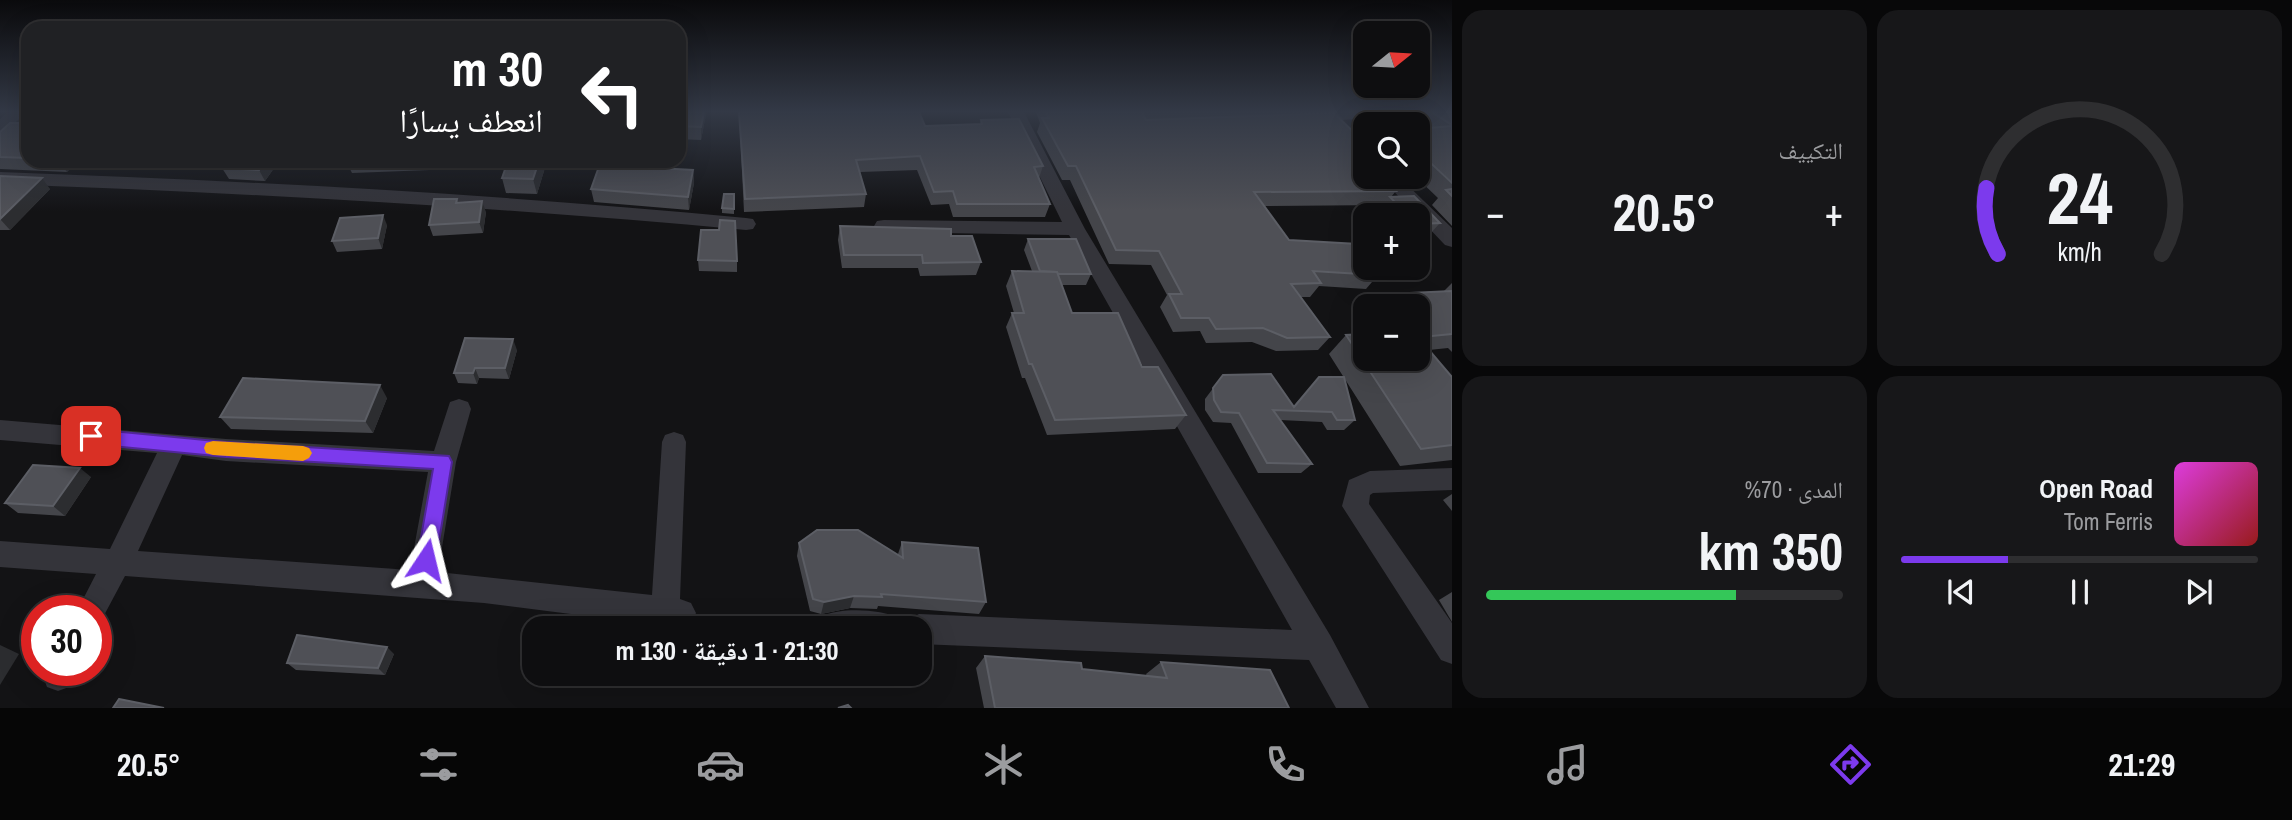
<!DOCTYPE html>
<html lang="ar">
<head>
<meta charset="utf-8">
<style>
  :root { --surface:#0e0e10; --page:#171719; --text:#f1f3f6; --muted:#9b9c9f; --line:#2e2e30; --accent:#7c3aed }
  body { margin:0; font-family:"Archivo Narrow","Noto Naskh Arabic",sans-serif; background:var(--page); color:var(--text); direction:rtl; height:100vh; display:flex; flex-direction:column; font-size:26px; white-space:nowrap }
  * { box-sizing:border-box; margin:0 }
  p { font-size:23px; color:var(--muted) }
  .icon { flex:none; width:38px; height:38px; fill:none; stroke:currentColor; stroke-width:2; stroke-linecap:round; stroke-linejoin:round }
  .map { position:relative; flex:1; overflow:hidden; direction:ltr }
  .panel { display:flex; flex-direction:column; gap:10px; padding:10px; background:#080809; width:840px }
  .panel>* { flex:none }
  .top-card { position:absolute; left:21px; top:21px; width:665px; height:147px; border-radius:21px; box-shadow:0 7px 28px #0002,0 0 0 2px var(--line); direction:rtl; background:#202124; color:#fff; overflow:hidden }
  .needle { width:46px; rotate:72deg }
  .fabs { position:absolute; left:1353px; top:21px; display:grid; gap:14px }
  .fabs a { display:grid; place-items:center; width:77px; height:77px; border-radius:14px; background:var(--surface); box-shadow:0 7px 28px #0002,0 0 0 2px var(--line); font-size:35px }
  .speed { position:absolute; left:21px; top:595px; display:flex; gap:14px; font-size:35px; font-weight:700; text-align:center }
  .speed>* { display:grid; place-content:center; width:91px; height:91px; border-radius:50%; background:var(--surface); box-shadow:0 7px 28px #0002,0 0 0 2px var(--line); line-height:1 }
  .speed .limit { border:10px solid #d22; background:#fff; color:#111 }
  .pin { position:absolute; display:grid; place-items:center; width:60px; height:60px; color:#fff; margin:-30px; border-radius:14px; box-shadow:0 4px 10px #0006 }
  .me { position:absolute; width:77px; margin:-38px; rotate:10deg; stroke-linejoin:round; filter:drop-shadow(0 0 5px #0008) }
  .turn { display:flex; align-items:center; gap:24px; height:147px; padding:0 28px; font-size:32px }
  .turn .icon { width:91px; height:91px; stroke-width:2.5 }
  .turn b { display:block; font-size:49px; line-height:60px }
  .big { font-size:52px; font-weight:800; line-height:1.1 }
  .panel .card { flex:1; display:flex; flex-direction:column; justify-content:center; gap:10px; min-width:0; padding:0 24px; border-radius:21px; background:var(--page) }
  .panel .dial { align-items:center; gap:0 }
  .dial svg { height:182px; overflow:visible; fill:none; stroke:var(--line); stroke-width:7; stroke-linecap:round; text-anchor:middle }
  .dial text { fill:var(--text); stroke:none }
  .song { display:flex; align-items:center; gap:21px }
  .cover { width:84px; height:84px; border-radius:10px; background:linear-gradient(135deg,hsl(300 70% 55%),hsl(0 70% 35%)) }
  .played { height:7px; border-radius:4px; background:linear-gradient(90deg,var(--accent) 30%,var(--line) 30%) }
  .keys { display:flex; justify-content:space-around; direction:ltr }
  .heat { display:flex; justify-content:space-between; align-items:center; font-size:38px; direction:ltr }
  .charge { height:10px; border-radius:5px; background:linear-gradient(90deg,#34c759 70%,var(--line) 0) }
  .panel .tiles { flex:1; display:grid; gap:10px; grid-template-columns:repeat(2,1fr) }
  .trip { position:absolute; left:522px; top:616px; width:410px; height:70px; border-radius:21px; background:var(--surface); box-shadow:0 7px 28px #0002,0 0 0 2px var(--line); font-weight:800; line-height:70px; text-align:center; direction:rtl }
  .menu { display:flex; height:112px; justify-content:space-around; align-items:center; background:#060606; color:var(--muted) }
  .menu .icon { width:49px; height:49px }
  .menu .active { color:var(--accent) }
  .menu b { font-size:32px; color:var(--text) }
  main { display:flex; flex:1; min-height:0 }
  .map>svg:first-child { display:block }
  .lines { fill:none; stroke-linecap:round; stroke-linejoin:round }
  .street { fill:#34343a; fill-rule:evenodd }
  .secondary { fill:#42434a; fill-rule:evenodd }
  .wall { fill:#44454a }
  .shaded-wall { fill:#2c2d30 }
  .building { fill:#4f5056; stroke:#5c5e65; stroke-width:2 }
  .route { fill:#7c3aed; stroke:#51269a; stroke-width:2 }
  .slow { fill:#f59e0b }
</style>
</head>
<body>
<main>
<section class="panel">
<div class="tiles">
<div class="card dial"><svg viewBox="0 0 100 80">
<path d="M14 69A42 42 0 1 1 86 69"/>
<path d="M14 69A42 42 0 0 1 9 40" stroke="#7c3aed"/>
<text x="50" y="56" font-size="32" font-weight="700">24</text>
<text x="50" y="72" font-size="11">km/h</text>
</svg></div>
<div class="card"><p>التكييف</p>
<div class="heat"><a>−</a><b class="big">20.5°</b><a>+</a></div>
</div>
<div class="card">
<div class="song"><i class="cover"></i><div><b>Open Road</b><p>Tom Ferris</p></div></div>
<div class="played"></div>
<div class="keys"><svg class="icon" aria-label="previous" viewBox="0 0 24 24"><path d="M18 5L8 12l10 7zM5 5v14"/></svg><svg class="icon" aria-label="pause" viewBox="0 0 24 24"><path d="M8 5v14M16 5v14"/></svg><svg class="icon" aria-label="next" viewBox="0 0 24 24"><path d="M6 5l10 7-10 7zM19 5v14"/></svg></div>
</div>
<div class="card"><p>المدى · 70%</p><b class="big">350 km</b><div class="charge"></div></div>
</div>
</section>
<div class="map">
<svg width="1452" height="708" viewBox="0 0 1452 708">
  <rect width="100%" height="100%" fill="#131315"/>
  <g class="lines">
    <!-- street -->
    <g class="street">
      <path d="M8,112H26L6,132L0,133V119Z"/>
      <path d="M1008,112H1024L1085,229L1330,635L1369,708H1336L1309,660L919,644V628H818L822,616C842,607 880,609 900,618L905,628L909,619L919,614L1292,630L1069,235L884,232L877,231L874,226L877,221L884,220L1062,222Z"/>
      <path d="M1314,112H1332L1365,143V158L1359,157Z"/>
      <path d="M0,172C249,181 498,194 746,218L753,219L756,224L753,229L746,230C498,207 249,193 0,184Z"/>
      <path d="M1380,177H1399L1452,228V247L1445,245Z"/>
      <path d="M459,399L468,402L471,409L456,462L438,572L652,595L662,442L665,435L674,432L683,435L686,442L680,599L691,603L696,613L691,623L681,627L665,626L484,603L125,576L101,621L96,623V611H77L96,574L0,567V541L110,549L157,453L0,440V420L226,439L434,451L450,402ZM182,455L226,461L428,472L410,570L138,551Z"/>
      <path d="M1452,468V490L1373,493L1370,495L1369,504L1452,623V664L1441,660L1342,506L1349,480L1370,471Z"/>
      <path d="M45,670H75L69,687L58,691L47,687L43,676Z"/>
    </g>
    <!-- secondary -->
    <path class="secondary" d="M1095,112H1368L1365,117L1356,119L1278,124L1107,119L1098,117Z"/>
  </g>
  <!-- wall -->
  <g class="wall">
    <path d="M679,112L706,114L701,140L679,139Z"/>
    <path d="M739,112H919L925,126L980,124L981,120L1043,166L1039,178L1050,204L1045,217H953L949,204L931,205L917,170L860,172L866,194L864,207L744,212Z"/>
    <path d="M1036,112H1142L1146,120L1364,142L1359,149L1396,191L1391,197L1440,223L1430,234H1418V215H1388L1381,208L1384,205L1264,206L1289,240L1378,275L1366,289L1319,286L1310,297H1301L1330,337L1318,350L1276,351L1252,342L1206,343L1200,331L1173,332L1160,307L1167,295L1151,265L1109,264L1070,180H1062L1037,132L1040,123Z"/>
    <path d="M1422,112H1452V226L1432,205L1438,198L1416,177H1418V129H1422L1418,126V124L1413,123Z"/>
    <path d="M28,123V161H77L67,172L0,169V132Z"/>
    <path d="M228,161H292H279L265,181L229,179L222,168Z"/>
    <path d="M346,161H477L476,165L432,164L430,170L352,173Z"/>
    <path d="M508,161H547L537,194L506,193L502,178Z"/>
    <path d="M601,161H628L626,166L693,170L694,183L689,210L594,202L591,189Z"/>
    <path d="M0,176L50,189L10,230H0Z"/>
    <path d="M734,194V214L722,213V208Z"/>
    <path d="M457,199L458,203L486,212L483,233L433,236L429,225Z"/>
    <path d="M387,225L382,249L337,252L332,241Z"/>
    <path d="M840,226L981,262L976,275L920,276L918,268H842L838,240Z"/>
    <path d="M719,230L737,261V272L699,271L698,260Z"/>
    <path d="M1028,239L1091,274L1086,285H1062L1072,313L1142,367L1186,415L1175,429L1047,435L1025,378H1022L1006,327L1012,313H1014L1006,286L1012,271H1032L1024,250Z"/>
    <path d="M1452,283V352L1448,348L1429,350L1452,377V460L1400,466L1329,354L1346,335L1418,359V306H1379L1390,294L1444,291Z"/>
    <path d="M517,350L509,379L479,378L477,384L458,383L454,373Z"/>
    <path d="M1223,375L1293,407L1319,377L1355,420L1344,430H1327L1322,422L1280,420L1312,464L1301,473H1258L1231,423L1213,422L1205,410V399Z"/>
    <path d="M387,398L373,433L231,429L220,417Z"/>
    <path d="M91,477L65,516L18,513L5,503Z"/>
    <path d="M1452,494V511L1443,500Z"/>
    <path d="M902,542L986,602L979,614L878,606L877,609L850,608L821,614L810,611L797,556L799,543L898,554Z"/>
    <path d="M1452,592V622L1439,600Z"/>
    <path d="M394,654L385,675L296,670L287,663Z"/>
    <path d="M985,656L1082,669L1147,676L1146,674L1161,662L1289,708H984L976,668Z"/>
  </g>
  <!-- shaded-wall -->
  <g class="shaded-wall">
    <path d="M704,112H706V114L701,140V127Z"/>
    <path d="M58,161H77L67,172Z"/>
    <path d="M266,161H279L265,181L259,170Z"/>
    <path d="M427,161H431L432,164L430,170Z"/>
    <path d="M539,161H547L537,194L533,179Z"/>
    <path d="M622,161H628L623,179L621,166Z"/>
    <path d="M693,170L694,183L689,210L688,197Z"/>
    <path d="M42,178L50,189L10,230L0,219Z"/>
    <path d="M482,201L486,212L483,233L479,222Z"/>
    <path d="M383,215L387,225L382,249L378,238Z"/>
    <path d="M513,339L517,350L509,379L505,368Z"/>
    <path d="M475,368L479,378L477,384L473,373Z"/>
    <path d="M380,385L387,398L373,433L365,421Z"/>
    <path d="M80,468L91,477L65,516L53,506Z"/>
    <path d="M854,596L850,608L821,614L824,602Z"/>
    <path d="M0,645L19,654L0,685Z"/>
    <path d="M387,647L394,654L385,675L378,668Z"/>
  </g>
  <!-- building -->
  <g class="building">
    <path d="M679,112H704L701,127L679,126Z"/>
    <path d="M739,112H919L925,126L982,124L981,120L1019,119L1043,166L1034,167L1050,204H957L953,191L934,192L920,156L856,160L866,194L745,199Z"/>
    <path d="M1046,112H1142L1146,120L1334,113L1364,142H1353L1365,156V177H1384L1396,191L1254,192L1289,240L1358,244L1365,255V268H1373L1378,275L1313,271L1321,283L1291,284L1330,337L1287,338L1263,328L1216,329L1209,318H1181L1169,294H1182L1159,251L1116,250L1076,166H1068L1042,118H1049Z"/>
    <path d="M1432,112H1452V125Z"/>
    <path d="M10,123H28V158L0,157V132Z"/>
    <path d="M1452,126V183L1418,151V129Z"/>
    <path d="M228,161H266L259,170L222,168Z"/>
    <path d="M508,161H539L533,179L502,178Z"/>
    <path d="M601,161H622L621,166L693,170L688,197L591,189Z"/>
    <path d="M0,176L42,178L0,219Z"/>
    <path d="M1452,189V196L1446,190Z"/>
    <path d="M724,194H734V209L722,208Z"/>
    <path d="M1414,196L1440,223L1418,224V215H1407L1390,197Z"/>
    <path d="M434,199H457L456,203L482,201L479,222L429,225Z"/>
    <path d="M383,215L378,238L332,241L340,218Z"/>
    <path d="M720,220L735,221L737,261L698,260L701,230H719Z"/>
    <path d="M840,226L951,229V236H972L981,262L923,263L922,255H844Z"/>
    <path d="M1028,239H1076L1091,274H1058L1057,272L1040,271Z"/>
    <path d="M1012,271L1057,272L1072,313H1118L1142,367H1158L1186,415L1055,420L1032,364H1029L1012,313H1024Z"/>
    <path d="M1452,291V334L1422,337L1418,331V306H1399L1390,294Z"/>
    <path d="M1365,334V359H1418V337L1452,377V445L1421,449L1346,335Z"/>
    <path d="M465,338L513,339L505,368H475L473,373H454Z"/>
    <path d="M1271,374L1294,407L1319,377H1344L1355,420H1337L1332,412L1273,410L1312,464L1267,463L1239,413L1221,412L1214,400L1213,388L1223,375Z"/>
    <path d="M243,378L380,385L365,421L220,417Z"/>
    <path d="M33,465L80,468L53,506L5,503Z"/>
    <path d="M817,530H858L903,558L902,542L978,548L986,602L881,594L882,597L854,596L824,602L813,599L799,543Z"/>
    <path d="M297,635L387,647L378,668L287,663Z"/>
    <path d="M985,656L1081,663L1082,669L1167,678L1161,662L1270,670L1289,708H995Z"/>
    <path d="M119,699L164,708H113Z"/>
    <path d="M848,705L851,708H838Z"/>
  </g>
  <!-- sky -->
  <linearGradient id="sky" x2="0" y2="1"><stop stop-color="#0a0a0c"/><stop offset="0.53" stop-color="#333946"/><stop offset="1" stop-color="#333946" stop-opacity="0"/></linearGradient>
  <rect width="1452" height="211" fill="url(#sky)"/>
  <!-- route -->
  <path class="route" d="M91,429L226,442L449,456L452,462L436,560L433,566L426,569L420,566L417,560L433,469L226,457L91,444L85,442L82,436L85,431Z"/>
  <!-- slow -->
  <path class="slow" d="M213,441L303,446L309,448L312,453L309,458L303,461L213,455L206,453L204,448L206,443Z"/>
</svg>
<div class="fabs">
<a><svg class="needle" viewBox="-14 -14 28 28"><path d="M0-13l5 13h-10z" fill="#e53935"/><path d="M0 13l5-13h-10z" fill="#9b9c9f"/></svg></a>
<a><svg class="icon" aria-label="search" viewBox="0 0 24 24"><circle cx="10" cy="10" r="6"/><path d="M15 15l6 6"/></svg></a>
<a>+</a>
<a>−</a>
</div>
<div class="speed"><div class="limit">30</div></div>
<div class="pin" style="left:91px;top:436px;background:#d93025"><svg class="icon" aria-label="arrive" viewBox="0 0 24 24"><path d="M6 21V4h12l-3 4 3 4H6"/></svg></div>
<svg class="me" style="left:426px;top:560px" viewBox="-20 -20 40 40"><path d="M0-17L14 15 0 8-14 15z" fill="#7c3aed" stroke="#fff" stroke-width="4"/></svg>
<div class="trip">21:30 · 1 دقيقة · 130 m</div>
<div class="top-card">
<div class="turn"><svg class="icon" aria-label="left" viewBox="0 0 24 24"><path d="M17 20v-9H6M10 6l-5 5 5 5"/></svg><div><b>30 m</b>انعطف يسارًا</div></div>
</div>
</div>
</main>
<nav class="menu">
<b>21:29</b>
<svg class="icon active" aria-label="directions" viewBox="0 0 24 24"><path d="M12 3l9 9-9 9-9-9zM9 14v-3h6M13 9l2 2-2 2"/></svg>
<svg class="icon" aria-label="music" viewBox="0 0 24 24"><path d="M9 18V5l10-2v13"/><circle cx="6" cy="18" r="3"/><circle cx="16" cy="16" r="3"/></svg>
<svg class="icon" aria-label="phone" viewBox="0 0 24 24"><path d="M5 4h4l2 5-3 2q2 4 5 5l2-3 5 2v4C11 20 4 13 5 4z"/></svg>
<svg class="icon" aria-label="climate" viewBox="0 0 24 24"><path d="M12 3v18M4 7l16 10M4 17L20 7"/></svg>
<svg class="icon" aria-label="car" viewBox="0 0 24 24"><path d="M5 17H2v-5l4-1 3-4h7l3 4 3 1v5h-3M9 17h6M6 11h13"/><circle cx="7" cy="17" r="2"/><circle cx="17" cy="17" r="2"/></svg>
<svg class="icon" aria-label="filters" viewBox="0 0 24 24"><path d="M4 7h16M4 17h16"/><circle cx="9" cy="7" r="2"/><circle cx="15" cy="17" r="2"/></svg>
<b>20.5°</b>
</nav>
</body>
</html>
